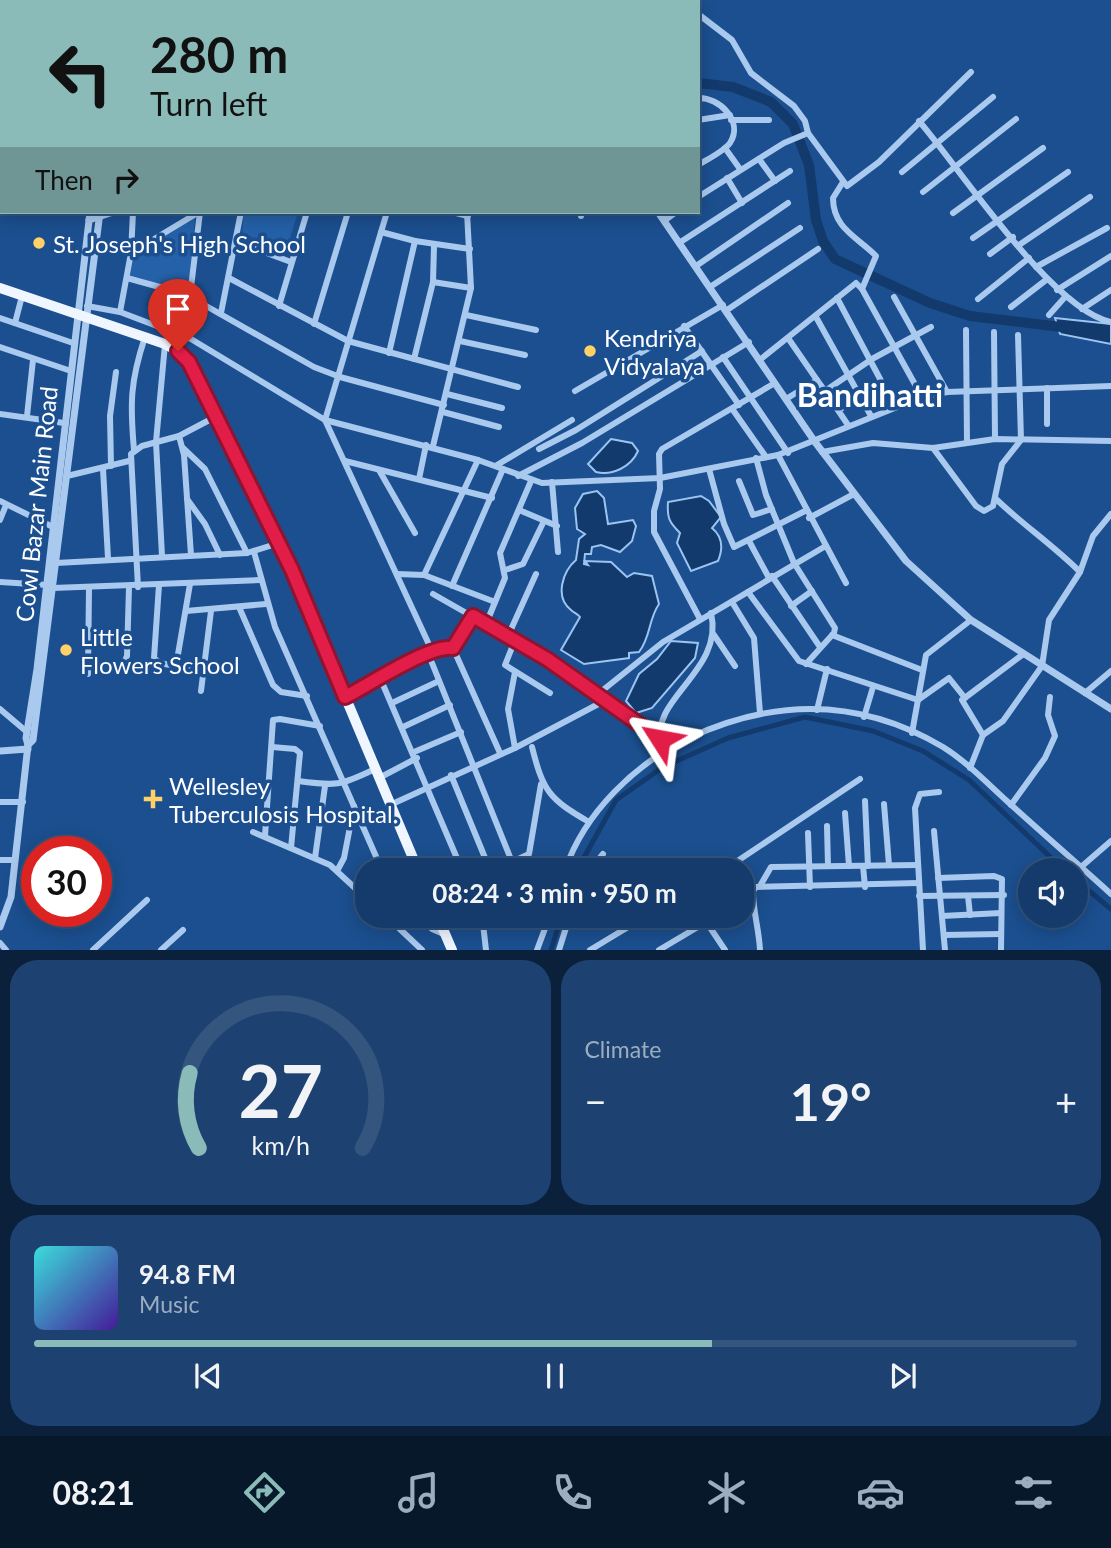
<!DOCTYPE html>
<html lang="en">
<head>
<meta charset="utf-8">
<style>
  :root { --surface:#143b6b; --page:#1d4271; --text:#f1f3f6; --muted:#9dadc1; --line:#33557e; --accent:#8bbbb9 }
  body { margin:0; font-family:Lato,sans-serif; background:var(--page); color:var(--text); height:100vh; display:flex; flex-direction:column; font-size:26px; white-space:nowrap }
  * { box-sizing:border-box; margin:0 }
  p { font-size:23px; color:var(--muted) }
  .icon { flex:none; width:38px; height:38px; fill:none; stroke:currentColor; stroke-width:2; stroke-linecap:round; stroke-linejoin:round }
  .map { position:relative; height:950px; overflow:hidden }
  .panel { display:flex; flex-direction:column; gap:10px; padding:10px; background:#0b203b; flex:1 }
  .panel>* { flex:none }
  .top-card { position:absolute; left:0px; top:0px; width:700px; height:214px; box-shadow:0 4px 18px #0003,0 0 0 2px var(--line); background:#8bbbb9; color:#111; overflow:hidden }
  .tools { position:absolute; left:1018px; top:858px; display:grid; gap:14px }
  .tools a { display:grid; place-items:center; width:70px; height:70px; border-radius:50%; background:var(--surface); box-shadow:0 4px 18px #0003,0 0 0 2px var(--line); font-size:35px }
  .speed { position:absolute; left:21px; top:836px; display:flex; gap:14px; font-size:35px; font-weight:700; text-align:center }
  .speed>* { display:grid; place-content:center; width:91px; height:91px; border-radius:50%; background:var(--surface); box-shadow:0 4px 18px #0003,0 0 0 2px var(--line); line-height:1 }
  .speed .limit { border:10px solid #d22; background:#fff; color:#111 }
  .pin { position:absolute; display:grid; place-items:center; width:60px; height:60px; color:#fff; margin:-72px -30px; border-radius:50% 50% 50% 0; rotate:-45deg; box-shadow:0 0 7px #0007 }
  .pin .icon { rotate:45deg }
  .me { position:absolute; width:77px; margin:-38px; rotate:304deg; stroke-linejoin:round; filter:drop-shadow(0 0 5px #0008) }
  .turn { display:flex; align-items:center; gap:24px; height:147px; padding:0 35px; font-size:32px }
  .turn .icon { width:91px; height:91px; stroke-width:2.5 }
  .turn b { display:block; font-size:49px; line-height:60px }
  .then { display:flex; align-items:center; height:66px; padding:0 35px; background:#0003; gap:14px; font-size:26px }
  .big { font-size:52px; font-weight:700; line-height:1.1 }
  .panel .tile { flex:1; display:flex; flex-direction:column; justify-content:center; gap:10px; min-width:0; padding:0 24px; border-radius:28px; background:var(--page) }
  .panel .dial { align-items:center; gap:0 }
  .dial svg { height:182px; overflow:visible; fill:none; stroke:var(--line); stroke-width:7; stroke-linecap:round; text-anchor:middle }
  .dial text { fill:var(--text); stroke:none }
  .song { display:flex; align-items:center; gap:21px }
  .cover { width:84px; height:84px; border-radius:10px; background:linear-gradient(135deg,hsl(180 70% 55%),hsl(260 70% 35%)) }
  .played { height:7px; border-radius:4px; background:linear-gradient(90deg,var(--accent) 65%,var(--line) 65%) }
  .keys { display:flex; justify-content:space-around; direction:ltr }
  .heat { display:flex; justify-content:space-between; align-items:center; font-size:38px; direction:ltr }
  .panel .tiles { flex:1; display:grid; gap:10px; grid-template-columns:1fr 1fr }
  .tile:last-child { grid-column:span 2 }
  .trip { position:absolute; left:355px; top:858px; width:399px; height:70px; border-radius:28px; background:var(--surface); box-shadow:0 4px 18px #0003,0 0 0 2px var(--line); font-weight:700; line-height:70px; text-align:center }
  .tabs { display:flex; height:112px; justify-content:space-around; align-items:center; background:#08182b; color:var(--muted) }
  .tabs .icon { width:49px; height:49px }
  .tabs .selected { color:var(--accent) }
  .tabs b { font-size:32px; color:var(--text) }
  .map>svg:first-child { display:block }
  .green { fill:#2461a8 }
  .water { fill:#123a6d; stroke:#9cc4f0; stroke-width:2 }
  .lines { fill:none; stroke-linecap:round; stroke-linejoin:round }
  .canal { stroke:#123a6d; stroke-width:5 }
  .river { stroke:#123a6d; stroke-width:10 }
  .minor { stroke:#a9c9ee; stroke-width:6 }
  .tertiary { stroke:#a9c9ee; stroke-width:7 }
  .primary { stroke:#f0f6ff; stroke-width:10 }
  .route-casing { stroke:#92132f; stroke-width:18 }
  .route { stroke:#e11d48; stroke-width:12 }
  .poi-dot { fill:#ffd166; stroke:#1b4f8f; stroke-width:2.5 }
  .labels { text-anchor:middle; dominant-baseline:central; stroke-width:7; stroke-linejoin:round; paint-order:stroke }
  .poi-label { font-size:24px; fill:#fff; stroke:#1b4f8f; text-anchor:start }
  .street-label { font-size:24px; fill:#fff; stroke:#1b4f8f }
  .district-label { font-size:32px; font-weight:bold; fill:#fff; stroke:#1b4f8f }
</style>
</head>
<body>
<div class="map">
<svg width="1111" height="950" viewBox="0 0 1111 950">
  <rect width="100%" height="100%" fill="#1b4f8f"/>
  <!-- green -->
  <g class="green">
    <path d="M244,212H298L286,252L242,233Z"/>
    <path d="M195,217L188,292L130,277L134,254Z"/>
  </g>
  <!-- water -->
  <g class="water">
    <path d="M1055,318L1111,324V344L1060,334Z"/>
    <path d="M611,439L632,443L638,451C631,467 612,476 596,472L588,464Z"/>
    <path d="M597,491L604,498L608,524L633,520L636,526L632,541L620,552L601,545L592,547L591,554H585L584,564L588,565L585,561L611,562L627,577L634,573L652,576L659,604C648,620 651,637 639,652L629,653V658L584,664L561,650L580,617C578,614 574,613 571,610C554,597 563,571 576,560L579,539L585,534L577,529L575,508L583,494Z"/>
    <path d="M701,496L709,501L721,517L712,528C723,537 723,549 718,561L691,571L677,543L680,533C669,522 667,518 668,502Z"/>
    <path d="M671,641L698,643L695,658L652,708L636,713L626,701L639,674L657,659Z"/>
  </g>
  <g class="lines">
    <!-- canal -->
    <g class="canal">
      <path d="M577,870L616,800L663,767L728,738L805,717L873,731L923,751L969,780L1064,870"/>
      <path d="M1076,880L1111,909"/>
      <path d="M551,950L562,915"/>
    </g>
    <!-- river -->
    <g class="river">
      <path d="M640,2L641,0"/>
      <path d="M698,83L733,87L771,102L793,124L809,165L816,220L823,241L835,259L930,303L970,316L1069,328"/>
    </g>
    <!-- minor -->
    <g class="minor">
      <path d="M10,0L11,2"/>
      <path d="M600,0L601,2"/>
      <path d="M684,0L685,2"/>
      <path d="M25,2L27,0"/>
      <path d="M151,2V0"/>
      <path d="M498,2V0"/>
      <path d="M544,2L545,0"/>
      <path d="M580,2L582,0"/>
      <path d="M633,2L635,0"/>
      <path d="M698,14L732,40L751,73L794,106L805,121L808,133"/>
      <path d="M0,23L2,22"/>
      <path d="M0,45L2,44"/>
      <path d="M0,81L2,78"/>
      <path d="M698,98C719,97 744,121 730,143C723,152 708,159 698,165"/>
      <path d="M698,120L730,115"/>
      <path d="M731,120H769"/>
      <path d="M919,121C962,171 1052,310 1111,322"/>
      <path d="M725,148L740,169"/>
      <path d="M759,159L775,181"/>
      <path d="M902,172L993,97"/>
      <path d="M727,178L742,203"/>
      <path d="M843,182L833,198C833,229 859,238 876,256L862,289"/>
      <path d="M923,192L1016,119"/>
      <path d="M698,197L784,143L808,133L847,186L879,162L971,72"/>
      <path d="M387,212L325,420L432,651"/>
      <path d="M452,212L468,216"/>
      <path d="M581,212V216"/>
      <path d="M953,213L1043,148"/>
      <path d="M664,221L676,212"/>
      <path d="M381,232L415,241L389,353"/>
      <path d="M973,238L1068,172"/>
      <path d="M415,241L470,249"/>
      <path d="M237,242L291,262"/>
      <path d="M679,243L790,171"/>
      <path d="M1019,245L1090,197"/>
      <path d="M131,253L199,212"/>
      <path d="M990,254L1013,237"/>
      <path d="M696,266L788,203"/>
      <path d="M1036,267L1107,228"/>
      <path d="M127,278L185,294L314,367L340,377L444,405"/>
      <path d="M229,278L348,341L518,387"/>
      <path d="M433,282L471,288"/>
      <path d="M710,287L800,228"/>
      <path d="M1057,290L1111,256"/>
      <path d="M190,296L200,212"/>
      <path d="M894,297L947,392"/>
      <path d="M837,298L895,407"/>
      <path d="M978,299L1029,258"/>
      <path d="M87,306L120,312L191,339L325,420L478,460L542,483L660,478L778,455L922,397L947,392L1111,386"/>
      <path d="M279,306L307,212"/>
      <path d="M1011,307L1046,280"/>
      <path d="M1082,309L1111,290"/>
      <path d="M727,310L818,249"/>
      <path d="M120,312L131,253L133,212"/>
      <path d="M221,313L241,212"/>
      <path d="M466,315L536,330"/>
      <path d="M1049,315L1065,297"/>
      <path d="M816,317L871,416"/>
      <path d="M0,318L73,343"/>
      <path d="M15,323L22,296"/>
      <path d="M314,324L348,212"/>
      <path d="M684,326L739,405"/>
      <path d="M966,330L967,443"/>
      <path d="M994,332L995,439"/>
      <path d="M788,338L817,380"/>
      <path d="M460,341L525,355"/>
      <path d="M0,347L71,371"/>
      <path d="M723,357L788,453"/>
      <path d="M414,359L433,282L434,246"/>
      <path d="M761,359L856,283L862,289L922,397"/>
      <path d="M1047,388V424"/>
      <path d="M575,391L723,305"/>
      <path d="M825,391L848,425"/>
      <path d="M447,394L502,408"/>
      <path d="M786,399L817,380L825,391L872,359L931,327"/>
      <path d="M733,410L766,457"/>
      <path d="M839,410L861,395"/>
      <path d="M443,412L499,427"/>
      <path d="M0,414L64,423"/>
      <path d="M27,416L33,360"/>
      <path d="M179,436L184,455L191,555"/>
      <path d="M433,446L471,288L467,212"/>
      <path d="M183,448L205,469L247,553"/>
      <path d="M933,448L976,506L984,511L993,506L1002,464L1021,440L1018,335"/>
      <path d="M539,449L576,430L702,351"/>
      <path d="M134,450C130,404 130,382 145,337"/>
      <path d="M822,452L873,443L933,448L995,439L1111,441"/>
      <path d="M778,455L846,583"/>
      <path d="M756,458L766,495L794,563L835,628L834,633L806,664"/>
      <path d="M345,461L492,498"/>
      <path d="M497,465L572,420"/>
      <path d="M111,466L110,416L116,372"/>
      <path d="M103,469L108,558"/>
      <path d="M709,469L724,524L734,547L805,511"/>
      <path d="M379,470L415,533"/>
      <path d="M67,476L129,461"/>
      <path d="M518,476L582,443L749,342"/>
      <path d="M419,479L426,445"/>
      <path d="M739,481L753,515L772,509"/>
      <path d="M552,482L558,552"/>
      <path d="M187,499L205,524L220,555"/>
      <path d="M996,499C1023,525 1053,545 1080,572"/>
      <path d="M0,501L55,528"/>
      <path d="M519,510L557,526"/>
      <path d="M809,518L854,494"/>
      <path d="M0,520L6,505"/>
      <path d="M749,541L769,578"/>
      <path d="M254,552L275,627L382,870"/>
      <path d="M162,556L156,442L165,344"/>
      <path d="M56,563L247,553L279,543"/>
      <path d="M505,570L523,564L543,523"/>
      <path d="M397,574L424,575L495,602"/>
      <path d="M424,575L478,460"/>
      <path d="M772,576L820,647"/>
      <path d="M0,582L47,585"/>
      <path d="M159,585L154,658L160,663L205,672"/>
      <path d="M452,586L503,469"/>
      <path d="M138,587L131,454L142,446L179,436L217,416"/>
      <path d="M53,588L260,580"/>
      <path d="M748,592L799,661L918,700L949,678L965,698"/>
      <path d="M433,594L547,659L661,739"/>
      <path d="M732,602L754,638L760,713"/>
      <path d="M791,606L812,591"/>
      <path d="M239,607L273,685L281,692L307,696"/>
      <path d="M186,611L266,604"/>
      <path d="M700,619L654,532V511L660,489L659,454L662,449L775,383"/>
      <path d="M486,624L505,578L500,553L531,481"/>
      <path d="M714,635L735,666"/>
      <path d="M832,635L922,670"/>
      <path d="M508,636L536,574"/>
      <path d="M515,640L505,665L550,693"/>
      <path d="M453,648L473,616"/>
      <path d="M429,653L443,647L453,648L500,753"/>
      <path d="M1022,655L962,700L983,735L1003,721L1042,666L1049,620L1080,572L1093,536L1111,514"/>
      <path d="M123,665L127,656L129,587"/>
      <path d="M176,666L190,584"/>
      <path d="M88,674L89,588"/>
      <path d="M381,680L462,870"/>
      <path d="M201,691L211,611"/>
      <path d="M1085,693L1111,671"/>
      <path d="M598,694L663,642L824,547"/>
      <path d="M345,697L428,653L512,862"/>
      <path d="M392,703L439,681"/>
      <path d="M0,709L27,732"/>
      <path d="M817,710L827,669"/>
      <path d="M864,717L873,687"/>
      <path d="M403,727L450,705"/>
      <path d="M912,733L926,655L971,620"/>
      <path d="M662,741C649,700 725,670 711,613"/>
      <path d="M272,747L295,749L300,753L291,848"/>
      <path d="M532,747C543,791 549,799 589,822"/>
      <path d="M515,748L508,709L515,672"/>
      <path d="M414,752L461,732"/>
      <path d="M970,768L983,735"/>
      <path d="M451,775L490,870"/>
      <path d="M379,778L417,758"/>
      <path d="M298,781C336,786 340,786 375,769"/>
      <path d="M865,801L868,866"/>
      <path d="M0,802H23"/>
      <path d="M884,804L889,865"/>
      <path d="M390,805L515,748L606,700"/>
      <path d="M1011,805L1045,758L1055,736L1048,715L1050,697"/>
      <path d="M845,813L849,866"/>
      <path d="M827,826L828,866"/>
      <path d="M934,831L945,950"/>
      <path d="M253,832L330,865L368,900"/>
      <path d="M808,833L810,887"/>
      <path d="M265,836L273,720L280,719L320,726"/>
      <path d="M315,858L325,786"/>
      <path d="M0,860H15"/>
      <path d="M863,866L865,887"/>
      <path d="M1081,867L1111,841"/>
      <path d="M396,870L415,863"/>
      <path d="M495,870L529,854L541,784"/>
      <path d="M565,870C585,812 635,764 689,738C775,698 860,698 943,747C967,762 987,783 1008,802C1042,833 1077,863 1111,894"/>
      <path d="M590,870L603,854"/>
      <path d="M724,870L860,779"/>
      <path d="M337,871L344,858L354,806"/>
      <path d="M938,878L994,876L1002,879L1001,950"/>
      <path d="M760,886L771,867L918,865"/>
      <path d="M355,888L368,882"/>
      <path d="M919,896L1004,895"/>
      <path d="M968,896L970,915"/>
      <path d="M385,915L422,950"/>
      <path d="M418,915L432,929L446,935"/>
      <path d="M482,915L486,950"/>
      <path d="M509,915L513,926"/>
      <path d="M942,916L1001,913"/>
      <path d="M707,923L725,950"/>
      <path d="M944,935L1000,934"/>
      <path d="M0,943L6,950"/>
      <path d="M93,950L147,900"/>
      <path d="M161,950L183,930"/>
      <path d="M537,950L550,915"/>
      <path d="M559,950L570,915"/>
      <path d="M590,950L648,915"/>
      <path d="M659,950L718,915"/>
      <path d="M760,950C759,929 753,912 753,891L756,887L918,883"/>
      <path d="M923,950L915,808L920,794L939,792"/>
    </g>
    <!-- tertiary -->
    <g class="tertiary">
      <path d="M99,0L100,2"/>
      <path d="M107,0L108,2"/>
      <path d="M182,0L188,2"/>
      <path d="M347,2V0"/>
      <path d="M658,212L815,442L906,561L971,620L1111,709"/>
      <path d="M89,220L113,212"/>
      <path d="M28,745L33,740L100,212"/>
      <path d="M0,751L28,749"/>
      <path d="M0,927L11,897L28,745L26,738L37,669L90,212"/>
    </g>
    <!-- primary -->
    <g class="primary">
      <path d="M0,288L165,344L178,351L189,362L292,570L418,870"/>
      <path d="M437,915L452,950"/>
    </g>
  </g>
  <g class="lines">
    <defs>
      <path id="route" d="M178,351L189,362L292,570L345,697C369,685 430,644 453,648L473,616L547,659L660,739"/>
    </defs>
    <!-- route casing -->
    <use href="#route" class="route-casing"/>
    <!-- route -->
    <use href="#route" class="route"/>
  </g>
  <!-- markers -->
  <g class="poi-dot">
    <circle cx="39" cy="243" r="7"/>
    <circle cx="590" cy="351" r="7"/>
    <circle cx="66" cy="650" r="7"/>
    <path d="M149.5 788.5h7v7h7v7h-7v7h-7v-7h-7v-7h7z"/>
  </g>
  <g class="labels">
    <!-- poi labels -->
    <g class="poi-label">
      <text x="53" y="243">St. Joseph's High School</text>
      <text x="604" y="337">Kendriya<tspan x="604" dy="28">Vidyalaya</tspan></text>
      <text x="80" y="636">Little<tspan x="80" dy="28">Flowers School</tspan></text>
      <text x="169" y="785">Wellesley<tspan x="169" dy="28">Tuberculosis Hospital.</tspan></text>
    </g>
    <!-- street labels -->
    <g class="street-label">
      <text transform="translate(36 504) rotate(-84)">Cowl Bazar Main Road</text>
    </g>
    <!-- district labels -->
    <g class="district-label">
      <text x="870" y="394">Bandihatti</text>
    </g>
  </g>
</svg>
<div class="tools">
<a><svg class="icon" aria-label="sound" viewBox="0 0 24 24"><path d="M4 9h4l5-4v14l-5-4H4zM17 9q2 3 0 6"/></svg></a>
</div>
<div class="speed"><div class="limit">30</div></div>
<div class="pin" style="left:178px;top:351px;background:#d93025"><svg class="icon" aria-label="arrive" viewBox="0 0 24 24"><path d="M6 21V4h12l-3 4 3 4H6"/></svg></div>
<svg class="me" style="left:660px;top:739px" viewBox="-20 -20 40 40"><path d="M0-17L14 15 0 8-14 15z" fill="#e11d48" stroke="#fff" stroke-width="4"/></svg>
<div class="trip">08:24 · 3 min · 950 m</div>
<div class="top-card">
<div class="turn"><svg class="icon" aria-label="left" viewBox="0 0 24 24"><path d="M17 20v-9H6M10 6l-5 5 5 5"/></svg><div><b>280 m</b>Turn left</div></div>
<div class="then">Then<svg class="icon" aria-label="right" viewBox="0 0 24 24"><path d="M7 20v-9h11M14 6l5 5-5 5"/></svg></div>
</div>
</div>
<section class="panel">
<div class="tiles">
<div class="tile dial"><svg viewBox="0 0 100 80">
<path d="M14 69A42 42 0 1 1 86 69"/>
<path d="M14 69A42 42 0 0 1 10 36" stroke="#8bbbb9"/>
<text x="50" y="56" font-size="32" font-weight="700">27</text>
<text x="50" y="72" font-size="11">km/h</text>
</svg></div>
<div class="tile"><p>Climate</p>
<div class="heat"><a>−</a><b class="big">19°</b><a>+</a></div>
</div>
<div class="tile">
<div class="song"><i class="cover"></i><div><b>94.8 FM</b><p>Music</p></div></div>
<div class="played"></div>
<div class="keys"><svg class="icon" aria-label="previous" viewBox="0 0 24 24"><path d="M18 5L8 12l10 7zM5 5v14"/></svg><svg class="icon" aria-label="pause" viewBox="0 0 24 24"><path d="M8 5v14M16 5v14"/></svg><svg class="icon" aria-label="next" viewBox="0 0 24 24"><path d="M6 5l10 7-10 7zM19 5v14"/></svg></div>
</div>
</div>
</section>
<nav class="tabs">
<b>08:21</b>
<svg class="icon selected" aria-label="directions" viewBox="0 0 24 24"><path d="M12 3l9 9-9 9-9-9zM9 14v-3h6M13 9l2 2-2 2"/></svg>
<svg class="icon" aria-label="music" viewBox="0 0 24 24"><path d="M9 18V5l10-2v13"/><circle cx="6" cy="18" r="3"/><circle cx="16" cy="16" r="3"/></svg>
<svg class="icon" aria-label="phone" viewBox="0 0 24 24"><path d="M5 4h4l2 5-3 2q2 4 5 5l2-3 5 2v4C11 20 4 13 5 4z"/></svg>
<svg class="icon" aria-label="climate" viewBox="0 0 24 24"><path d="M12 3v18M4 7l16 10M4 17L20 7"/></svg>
<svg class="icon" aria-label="car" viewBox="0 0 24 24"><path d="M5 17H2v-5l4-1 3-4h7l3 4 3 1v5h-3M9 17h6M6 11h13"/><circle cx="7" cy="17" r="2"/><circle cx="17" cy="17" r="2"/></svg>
<svg class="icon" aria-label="filters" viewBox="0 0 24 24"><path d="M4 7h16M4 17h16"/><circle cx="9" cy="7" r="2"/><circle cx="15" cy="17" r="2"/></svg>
</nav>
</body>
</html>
